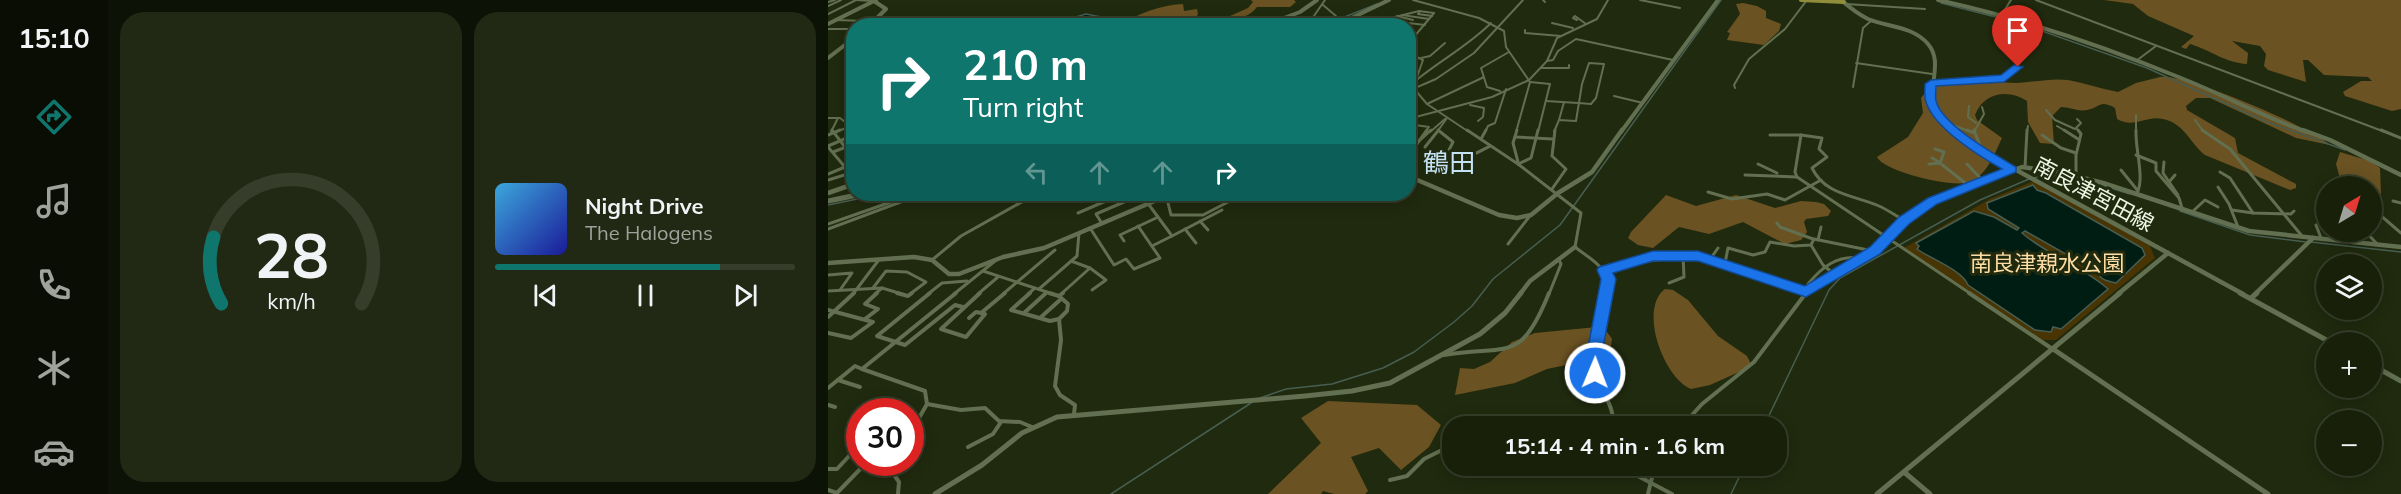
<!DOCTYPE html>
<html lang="en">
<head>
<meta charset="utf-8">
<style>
  :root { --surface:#18200a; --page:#212813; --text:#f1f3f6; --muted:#9fa39c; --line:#363e2b; --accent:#0f766e }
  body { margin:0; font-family:Mulish,"Noto Sans JP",sans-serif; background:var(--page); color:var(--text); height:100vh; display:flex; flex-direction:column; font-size:22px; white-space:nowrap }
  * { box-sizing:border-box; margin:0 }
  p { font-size:20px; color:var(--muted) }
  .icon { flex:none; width:33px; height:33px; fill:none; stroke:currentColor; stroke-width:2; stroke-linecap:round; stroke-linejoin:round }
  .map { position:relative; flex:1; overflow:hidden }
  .side { display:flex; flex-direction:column; gap:12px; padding:12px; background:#0d1206; width:720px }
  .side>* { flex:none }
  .top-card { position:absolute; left:18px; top:18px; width:570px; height:183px; border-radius:24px; box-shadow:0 3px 15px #0003,0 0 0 2px var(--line); background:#0f766e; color:#fff; overflow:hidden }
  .needle { width:39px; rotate:38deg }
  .fabs { position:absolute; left:1488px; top:176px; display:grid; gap:12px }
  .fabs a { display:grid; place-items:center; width:66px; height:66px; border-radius:50%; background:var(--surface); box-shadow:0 3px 15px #0003,0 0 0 2px var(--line); font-size:30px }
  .speed { position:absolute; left:18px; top:398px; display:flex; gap:12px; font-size:30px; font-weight:700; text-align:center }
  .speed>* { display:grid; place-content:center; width:78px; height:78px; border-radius:50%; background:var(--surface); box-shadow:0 3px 15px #0003,0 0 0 2px var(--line); line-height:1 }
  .speed .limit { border:9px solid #d22; background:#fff; color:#111 }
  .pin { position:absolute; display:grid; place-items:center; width:51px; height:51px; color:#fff; margin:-62px -26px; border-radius:50% 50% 50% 0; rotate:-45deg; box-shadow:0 0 6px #0007 }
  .pin .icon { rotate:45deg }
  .me { position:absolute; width:66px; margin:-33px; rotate:1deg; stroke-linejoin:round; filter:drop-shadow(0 0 4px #0008) }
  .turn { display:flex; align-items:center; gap:21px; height:126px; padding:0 18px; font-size:27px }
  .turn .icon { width:78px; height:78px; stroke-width:2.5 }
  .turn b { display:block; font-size:42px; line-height:51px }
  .lanes { display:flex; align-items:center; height:57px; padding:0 18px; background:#0003; justify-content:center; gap:30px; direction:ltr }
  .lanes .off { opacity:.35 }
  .side .tile { flex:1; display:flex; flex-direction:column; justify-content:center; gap:9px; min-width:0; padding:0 21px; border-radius:24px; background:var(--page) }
  .side .dial { align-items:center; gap:0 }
  .dial svg { height:156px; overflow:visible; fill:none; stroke:var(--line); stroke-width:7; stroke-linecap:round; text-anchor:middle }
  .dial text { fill:var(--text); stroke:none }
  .song { display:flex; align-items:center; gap:18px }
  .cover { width:72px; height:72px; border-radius:9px; background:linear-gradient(135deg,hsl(200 70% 55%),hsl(240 70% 35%)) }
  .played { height:6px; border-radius:3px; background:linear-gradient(90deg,var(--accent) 75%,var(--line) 75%) }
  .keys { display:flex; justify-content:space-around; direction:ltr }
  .side .tiles { flex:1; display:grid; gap:12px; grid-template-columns:repeat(2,1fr) }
  .trip { position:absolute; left:614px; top:416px; width:345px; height:60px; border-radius:24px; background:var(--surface); box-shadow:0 3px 15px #0003,0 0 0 2px var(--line); font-weight:700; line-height:60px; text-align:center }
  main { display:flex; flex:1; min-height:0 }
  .tabs { display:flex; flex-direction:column; width:108px; justify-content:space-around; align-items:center; background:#0a0d04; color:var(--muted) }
  .tabs .icon { width:42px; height:42px }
  .tabs .active { color:var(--accent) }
  .tabs b { font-size:27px; color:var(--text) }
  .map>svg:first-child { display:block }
  .green { fill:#493404 }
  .forest { fill:#6a5222 }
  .water { fill:#001d14; stroke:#475e52; stroke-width:1.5 }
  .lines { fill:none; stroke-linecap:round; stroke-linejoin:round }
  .stream { stroke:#475e52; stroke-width:1.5 }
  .minor-far2 { stroke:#626f50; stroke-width:2 }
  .minor-far1 { stroke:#626f50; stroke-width:3 }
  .minor { stroke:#626f50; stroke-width:4 }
  .tertiary-far2 { stroke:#626f50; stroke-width:4 }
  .tertiary-far1 { stroke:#626f50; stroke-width:4.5 }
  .tertiary { stroke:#626f50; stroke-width:5 }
  .secondary-far2 { stroke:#626f50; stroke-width:4 }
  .secondary-far1 { stroke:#626f50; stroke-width:4.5 }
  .secondary { stroke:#626f50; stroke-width:5 }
  .primary { stroke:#908e3b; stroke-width:4 }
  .route { fill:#1a73e8; stroke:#114b97; stroke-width:1.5 }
  .labels { text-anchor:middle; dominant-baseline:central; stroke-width:6; stroke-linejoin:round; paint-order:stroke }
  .street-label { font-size:22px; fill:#eef5e4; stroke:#202a0e }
  .park-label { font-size:22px; fill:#fddda3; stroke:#202a0e }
  .quarter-label { font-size:26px; fill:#c5e2f4; stroke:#202a0e }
</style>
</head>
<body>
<main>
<nav class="tabs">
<b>15:10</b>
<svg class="icon active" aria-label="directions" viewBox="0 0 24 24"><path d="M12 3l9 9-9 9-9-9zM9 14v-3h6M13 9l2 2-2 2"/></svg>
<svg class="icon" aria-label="music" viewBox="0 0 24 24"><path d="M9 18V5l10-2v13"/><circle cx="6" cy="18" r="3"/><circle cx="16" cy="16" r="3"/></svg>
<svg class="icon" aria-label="phone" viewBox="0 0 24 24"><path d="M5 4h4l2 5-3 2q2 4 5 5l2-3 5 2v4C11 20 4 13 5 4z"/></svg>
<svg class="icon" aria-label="climate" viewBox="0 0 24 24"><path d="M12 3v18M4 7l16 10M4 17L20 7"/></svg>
<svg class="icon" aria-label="car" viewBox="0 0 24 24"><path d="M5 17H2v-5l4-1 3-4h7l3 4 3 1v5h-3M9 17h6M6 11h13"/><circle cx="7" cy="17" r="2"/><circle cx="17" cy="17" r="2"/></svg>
</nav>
<section class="side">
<div class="tiles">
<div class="tile dial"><svg viewBox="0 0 100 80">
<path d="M14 69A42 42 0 1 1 86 69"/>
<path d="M14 69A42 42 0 0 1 10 35" stroke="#0f766e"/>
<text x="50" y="56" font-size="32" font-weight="700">28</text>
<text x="50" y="72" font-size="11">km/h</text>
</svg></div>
<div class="tile">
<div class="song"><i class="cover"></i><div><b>Night Drive</b><p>The Halogens</p></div></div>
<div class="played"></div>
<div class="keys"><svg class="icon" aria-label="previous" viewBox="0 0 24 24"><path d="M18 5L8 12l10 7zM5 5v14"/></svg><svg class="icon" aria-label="pause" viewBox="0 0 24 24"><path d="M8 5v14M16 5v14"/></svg><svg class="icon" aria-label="next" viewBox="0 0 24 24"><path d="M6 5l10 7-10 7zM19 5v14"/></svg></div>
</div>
</div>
</section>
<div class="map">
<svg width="1573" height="494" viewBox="0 0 1573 494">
  <rect width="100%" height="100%" fill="#202a0e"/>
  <!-- green -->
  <path class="green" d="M1206,181L1322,246L1327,258L1228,340H1215L1076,248L1162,199Z"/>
  <!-- forest -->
  <g class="forest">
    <path d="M423,0H466L468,2L462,7H429C422,16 414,18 403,19L402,16L420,8L425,2Z"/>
    <path d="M1276,0H1573V109L1564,111L1517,96L1515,92L1533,81H1544L1540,77L1496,75L1480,60H1475L1478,82L1440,70L1436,66L1438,54L1432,46L1404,41L1420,53L1419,64C1398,63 1382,50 1362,44L1358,49L1353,47L1366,36L1320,16L1305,4Z"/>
    <path d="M915,3L929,6L938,11V18L953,24L951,31L936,45L899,40L902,33L899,32L912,14L908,4Z"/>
    <path d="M355,4L356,11L369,9L370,14L363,25H274L277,17L291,25C311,14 331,5 355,4Z"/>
    <path d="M1332,77C1357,73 1482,127 1502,145L1468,138L1382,98H1368L1358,106L1359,110L1407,138L1410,153L1468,184V188L1462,190L1377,155C1362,143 1356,123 1335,119C1318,115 1306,129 1289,119L1287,108C1271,99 1272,108 1259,110C1251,112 1241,107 1233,107L1224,116L1226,144L1212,143L1200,122L1199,101C1181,89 1156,92 1147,115L1149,120L1174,138C1167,153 1160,172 1145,181C1130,190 1056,172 1049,157L1080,137L1095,113L1093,98C1115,68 1159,83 1189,83C1206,82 1224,78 1240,80C1257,83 1273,89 1290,92L1308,83Z"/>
    <path d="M1512,152L1542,161L1552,168L1553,193L1547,208L1544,209V186H1514L1508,164Z"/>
    <path d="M838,195L868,206L908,195L947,208L973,201L988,202L996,204L1003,211L1000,216L978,219L976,222L979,232L973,240L957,244L915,222L881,234L851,227L825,248L810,245L800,238L803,232Z"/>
    <path d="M837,289L845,290L860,300L890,336L919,356L922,362L920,368L882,385L863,389C836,378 810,309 837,289Z"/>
    <path d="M769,327L779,332L784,339L782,353L772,358L719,369L687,383L627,395L632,368L646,369L662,362L684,342L707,333Z"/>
    <path d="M500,401L589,405L613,425L601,447L573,470L551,448L523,457L540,491L537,494H506L495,491L493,494H440L493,443L473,418Z"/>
  </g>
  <!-- water -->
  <g class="water">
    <path d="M258,14L273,17L266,25H220Z"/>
    <path d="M1205,185L1209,190L1218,193L1314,248L1317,255L1288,283C1274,280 1274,279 1266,270L1197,231L1194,233C1219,255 1256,267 1280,289L1233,329L1225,327L1223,332L1207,330L1140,285C1134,270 1103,259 1089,249L1091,246L1088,243L1146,211L1166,217L1189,230L1191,228L1160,209L1159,203Z"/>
  </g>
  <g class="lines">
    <!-- stream -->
    <g class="stream">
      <path d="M1113,3L1191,23L1319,68L1439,122L1517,150"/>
      <path d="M494,26L549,4"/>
      <path d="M1205,178C1239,170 1270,185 1302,194"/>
      <path d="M0,205L54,194"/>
      <path d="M1352,211L1422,235L1478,242"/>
      <path d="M1483,242L1573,252"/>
      <path d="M432,398L458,389L504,384L555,368L586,352L626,322L644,306L665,279L732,225L893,0"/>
      <path d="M936,426L1001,290L1012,278L1152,200L1201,179"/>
      <path d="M283,494L423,403"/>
      <path d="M903,494L917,465"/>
    </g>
    <!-- minor-far2 -->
    <g class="minor-far2">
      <path d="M28,0L45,1"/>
      <path d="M585,0L651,18L676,31L678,47L702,82L688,132"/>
      <path d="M715,0L717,2"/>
      <path d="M812,0L852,8"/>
      <path d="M1208,0L1557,132"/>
      <path d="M0,2L7,0"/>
      <path d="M1018,4L1097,9"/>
      <path d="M495,5L508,16"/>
      <path d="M0,6L13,0"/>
      <path d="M592,11L590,14L604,16"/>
      <path d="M0,14L28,0"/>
      <path d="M1174,14L1183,0"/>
      <path d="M574,15L601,19"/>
      <path d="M569,16L585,20"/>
      <path d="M8,20L36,21L31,26"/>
      <path d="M749,20L745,18L747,16L758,24"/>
      <path d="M483,21L501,26"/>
      <path d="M547,23L570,26"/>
      <path d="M724,23L745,28"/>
      <path d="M597,25L555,20L591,11L606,13"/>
      <path d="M479,26L497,0"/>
      <path d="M544,26L555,20"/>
      <path d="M0,29H26"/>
      <path d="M697,30V33L733,36"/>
      <path d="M580,44L606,13"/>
      <path d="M580,53L595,60L589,77"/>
      <path d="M593,58L602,56L617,43"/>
      <path d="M719,61L729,38L769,19L780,0"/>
      <path d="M1308,61L1328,46"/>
      <path d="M1028,63L1104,74"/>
      <path d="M713,68H741V65"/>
      <path d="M702,82L722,84L710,132"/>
      <path d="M1103,84L1179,77L1212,39"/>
      <path d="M583,85L599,104L641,132"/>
      <path d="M580,87C607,63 638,48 663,23"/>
      <path d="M1025,87L1035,28L1044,20"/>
      <path d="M907,88L906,85L921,59L957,29L979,0"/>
      <path d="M672,91L659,87L653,68L681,52"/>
      <path d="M580,96L587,88L608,79L646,53L695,0"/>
      <path d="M786,96L815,103"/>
      <path d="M718,101L750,103"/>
      <path d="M599,104L656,77"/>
      <path d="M642,105L656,108L655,117L650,121"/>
      <path d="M1141,106L1140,117L1148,123"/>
      <path d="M1218,110L1227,120L1247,129"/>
      <path d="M0,118H12L26,129"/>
      <path d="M580,119L664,97L701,80L719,61L725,60L730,51L748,39L845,60"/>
      <path d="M1249,119L1253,123L1248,128L1251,132"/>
      <path d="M731,120L736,102"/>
      <path d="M1367,120L1376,132"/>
      <path d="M580,124L601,127L597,132"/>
      <path d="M1125,125L1143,132"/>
      <path d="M1229,126L1239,132"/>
      <path d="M3,132L10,118"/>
      <path d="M8,132L23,126"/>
      <path d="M584,132L588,126"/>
      <path d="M602,132L617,119"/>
      <path d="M609,132L619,118"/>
      <path d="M657,132L660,126L667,123L678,89"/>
      <path d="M726,132L731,120L748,121L754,84L761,63L776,64L768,98L763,104L751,103"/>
      <path d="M1146,132L1156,114L1154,107"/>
      <path d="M1199,132L1200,126"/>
      <path d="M1308,132V115"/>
    </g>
    <!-- minor-far1 -->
    <g class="minor-far1">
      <path d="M4,130L17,147"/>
      <path d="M610,130L625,142L621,150C636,162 647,154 662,146"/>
      <path d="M639,130L690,164L753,213L747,247C766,262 783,267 777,294"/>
      <path d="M689,130L685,143L690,162"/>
      <path d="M1139,130L1146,133"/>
      <path d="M1146,130L1152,146"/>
      <path d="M1236,130L1250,139"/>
      <path d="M1308,130C1307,150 1317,178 1309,193"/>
      <path d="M1374,130L1402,149L1474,236"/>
      <path d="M1553,130L1573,138"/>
      <path d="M0,135L12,130"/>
      <path d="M942,135H973L967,172L969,177L1143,294"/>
      <path d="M973,135L994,138L991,149L999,157L984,168C997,195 1026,195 1051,206C1060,210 1068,216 1076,220"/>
      <path d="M1214,135L1233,148L1248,153"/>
      <path d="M580,137L585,130"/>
      <path d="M687,137L725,139"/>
      <path d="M653,139L658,130"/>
      <path d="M580,140L591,141L599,130"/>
      <path d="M0,146L26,135"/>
      <path d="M0,147L22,173"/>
      <path d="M19,147L26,155"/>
      <path d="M597,147L609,132"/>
      <path d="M1107,149L1116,152L1112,163L1141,186"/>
      <path d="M5,152L26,144"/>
      <path d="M1308,155L1328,163V171L1351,198L1354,208"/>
      <path d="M580,158L591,141L603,130"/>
      <path d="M1104,158L1111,162"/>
      <path d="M1336,162L1335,173L1350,195"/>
      <path d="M690,164L703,158L710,130"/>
      <path d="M930,164L949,173"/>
      <path d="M1101,164L1112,163"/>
      <path d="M1139,164L1155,181"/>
      <path d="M1197,167L1199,130"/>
      <path d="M1293,170L1310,191"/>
      <path d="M1392,172L1402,178L1425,213L1463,214L1466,211"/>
      <path d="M0,174L17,167"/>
      <path d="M917,175L969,177"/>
      <path d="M1248,176V155L1253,134L1250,130"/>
      <path d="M0,180L26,172"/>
      <path d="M1341,182L1347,175"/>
      <path d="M1390,187L1401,204L1410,227"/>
      <path d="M724,189L738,169L724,156L727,130"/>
      <path d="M880,192L904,199L939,194L957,200L993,180"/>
      <path d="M313,194L344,236L324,246"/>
      <path d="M338,195L343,215H375L400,202L397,194"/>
      <path d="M0,200L28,194"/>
      <path d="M1565,201L1573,203"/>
      <path d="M0,202L40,194"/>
      <path d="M1544,208L1573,233"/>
      <path d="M1404,210L1425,213"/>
      <path d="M1364,212L1377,200L1390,207"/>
      <path d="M250,213L294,194"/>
      <path d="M372,221L380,230"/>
      <path d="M273,222L268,214L296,202"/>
      <path d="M949,223L952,227L985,239"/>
      <path d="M0,224L63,202L60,194"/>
      <path d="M1488,225L1493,238"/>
      <path d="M262,228L286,265L298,259L306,269L332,258L310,226"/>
      <path d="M0,229L94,194"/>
      <path d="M357,229L368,243"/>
      <path d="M1537,231L1550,245"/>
      <path d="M344,236L394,210"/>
      <path d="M990,240L993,227"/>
      <path d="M296,241L292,235L328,218"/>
      <path d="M680,244L701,217"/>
      <path d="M983,245L995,265L1006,274"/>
      <path d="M883,258L890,248"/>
      <path d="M104,260L133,236L208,194"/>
      <path d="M897,263L900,248L925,255L937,252L942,242L966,246L983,245L986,239L1045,251"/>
      <path d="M262,268L278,280L264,290"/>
      <path d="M155,271L225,294"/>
      <path d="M0,275L24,273L12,290"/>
      <path d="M841,283L856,277L855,256"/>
      <path d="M984,287L980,284C994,267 1009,255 1032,258"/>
      <path d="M45,288L58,271L79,272L98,282L82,294"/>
      <path d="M211,289L249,256L251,233"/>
      <path d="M0,291L54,288L74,294"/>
      <path d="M25,294L50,261"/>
      <path d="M47,294L54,288"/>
      <path d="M100,294L114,283L139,281"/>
      <path d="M126,294L167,261"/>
      <path d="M150,294L170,277"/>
      <path d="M175,294L227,250"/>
      <path d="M200,294L207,288"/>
      <path d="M217,294L219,292"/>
      <path d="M233,294L262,268L243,261"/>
      <path d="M721,294L733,264L731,260"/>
      <path d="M976,294L978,292"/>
    </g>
    <!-- minor -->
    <g class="minor">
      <path d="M69,293L80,296L84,293"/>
      <path d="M102,293L49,336L77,345L127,305L135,307"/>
      <path d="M152,293L113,329L138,337L157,314L153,313L177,293"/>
      <path d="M202,293L183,310L222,321L231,319"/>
      <path d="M221,293L231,296L240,304L239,311L231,319L233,340L227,386L232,395L247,405L246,414"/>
      <path d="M778,293C773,317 762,343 767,368C771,389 786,404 786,426"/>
      <path d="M1141,293L1223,348"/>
      <path d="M231,296L235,293"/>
      <path d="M0,310L45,322L23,338L0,333"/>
      <path d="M196,313L218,293"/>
      <path d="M0,317L26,293"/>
      <path d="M141,318L148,312L153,313"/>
      <path d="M212,318L233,299"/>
      <path d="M37,319L50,309L37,304L49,293"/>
      <path d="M616,355C681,344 692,365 721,293"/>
      <path d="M10,380L32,387"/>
      <path d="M0,388L27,366L34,369"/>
      <path d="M99,404L133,410L157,408L171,421L192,422L204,427"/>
      <path d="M0,405L7,407"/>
      <path d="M82,426L91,420"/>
      <path d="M638,426L646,421L652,426"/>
      <path d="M733,426L741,421L771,426"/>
      <path d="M854,426L874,404L926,362L978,293"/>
      <path d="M82,434L99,404L97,391L34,369L128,293"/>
      <path d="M140,447L165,434L173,422"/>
      <path d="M57,462L71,482L70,494"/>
      <path d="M789,465L844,494"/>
      <path d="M0,469H9L22,455"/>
      <path d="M562,480L579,476L596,459L624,445"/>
      <path d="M0,490L9,493"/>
      <path d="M9,493L39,462"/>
      <path d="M820,494L827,465"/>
    </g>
    <!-- tertiary-far2 -->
    <g class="tertiary-far2">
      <path d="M1110,0C1193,18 1275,46 1353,78C1396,95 1435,117 1479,132"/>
      <path d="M0,24L48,0"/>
      <path d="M41,26L58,9L46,1"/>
      <path d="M435,26L472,12L489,0"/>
      <path d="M507,26L561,0"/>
      <path d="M0,58L26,38"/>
      <path d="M793,132L890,0"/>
    </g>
    <!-- tertiary-far1 -->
    <g class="tertiary-far1">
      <path d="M1475,130L1502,140L1573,175"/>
      <path d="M580,176L671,215L689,218L703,215L730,193L764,172L794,130"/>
      <path d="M0,193L26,184"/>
      <path d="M0,263L86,257L104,260L121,274H131L175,257L216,248L343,194"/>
      <path d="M776,270C863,245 897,262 978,292L1047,250L1076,220L1105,201L1194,167L1236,173L1275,183L1421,231L1573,247"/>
      <path d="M692,294L702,281L747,247"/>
      <path d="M1290,294L1340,253"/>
      <path d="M1427,294L1485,238"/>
    </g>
    <!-- tertiary -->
    <g class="tertiary">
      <path d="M1423,298L1429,293"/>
      <path d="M1225,349L1440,494"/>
      <path d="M1076,472L1102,494"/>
      <path d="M107,494L154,465L194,433L229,417L477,396L524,391L562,383L652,334L677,313L693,293"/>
      <path d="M1049,494L1292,293"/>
    </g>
    <!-- secondary-far2 -->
    <path class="secondary-far2" d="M1013,0C1021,7 1030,14 1040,19C1059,27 1085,26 1100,44C1121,69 1084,99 1127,132"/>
    <!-- secondary-far1 -->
    <path class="secondary-far1" d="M1125,130L1168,159L1415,294"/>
    <!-- secondary -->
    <g class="secondary">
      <path d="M1412,293L1502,342"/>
      <path d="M1544,365L1573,381"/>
    </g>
    <!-- primary -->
    <path class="primary" d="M973,0L1016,2"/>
  </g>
  <!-- route -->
  <path class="route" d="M1186,65L1195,67L1176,82L1108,86C1108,91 1107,97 1108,101C1114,125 1168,155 1188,167V172L1109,204L1081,224L1052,254L978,297L870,261H825L785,273L788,279L773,358L775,373L767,379L762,377L758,358L773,279L769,270L771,267L825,251H870L977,286L1042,247L1071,217L1100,198L1174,169C1151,156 1106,128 1098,102C1096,97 1097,89 1097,84L1103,80L1173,75Z"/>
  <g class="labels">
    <!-- street labels -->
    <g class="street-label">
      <text transform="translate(1266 194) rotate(28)">南良津宮田線</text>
    </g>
    <!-- park labels -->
    <g class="park-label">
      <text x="1219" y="263">南良津親水公園</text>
    </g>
    <!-- quarter labels -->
    <g class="quarter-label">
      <text x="621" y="162">鶴田</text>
    </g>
  </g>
</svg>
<div class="fabs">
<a><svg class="needle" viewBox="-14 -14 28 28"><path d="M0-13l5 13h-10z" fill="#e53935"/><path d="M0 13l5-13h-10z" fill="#9fa39c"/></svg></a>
<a><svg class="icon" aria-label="layers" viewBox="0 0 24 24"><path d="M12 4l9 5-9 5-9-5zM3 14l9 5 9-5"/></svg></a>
<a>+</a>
<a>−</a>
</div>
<div class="speed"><div class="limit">30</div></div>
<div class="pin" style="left:1190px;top:67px;background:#d93025"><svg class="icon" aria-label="arrive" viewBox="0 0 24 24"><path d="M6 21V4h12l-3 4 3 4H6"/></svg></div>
<svg class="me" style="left:767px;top:373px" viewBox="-20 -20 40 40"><circle r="17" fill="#1a73e8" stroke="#fff" stroke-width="3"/><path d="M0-11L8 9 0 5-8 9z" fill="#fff"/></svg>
<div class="trip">15:14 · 4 min · 1.6 km</div>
<div class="top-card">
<div class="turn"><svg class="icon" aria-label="right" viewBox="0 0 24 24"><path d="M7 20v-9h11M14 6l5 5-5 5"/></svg><div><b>210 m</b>Turn right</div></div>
<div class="lanes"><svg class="icon off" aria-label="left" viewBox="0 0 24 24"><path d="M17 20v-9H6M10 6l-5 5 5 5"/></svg><svg class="icon off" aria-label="ahead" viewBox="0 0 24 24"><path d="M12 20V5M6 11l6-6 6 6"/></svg><svg class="icon off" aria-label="ahead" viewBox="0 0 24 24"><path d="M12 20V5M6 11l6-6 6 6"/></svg><svg class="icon" aria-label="right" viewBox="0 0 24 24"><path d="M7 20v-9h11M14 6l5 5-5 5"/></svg></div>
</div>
</div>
</main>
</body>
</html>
